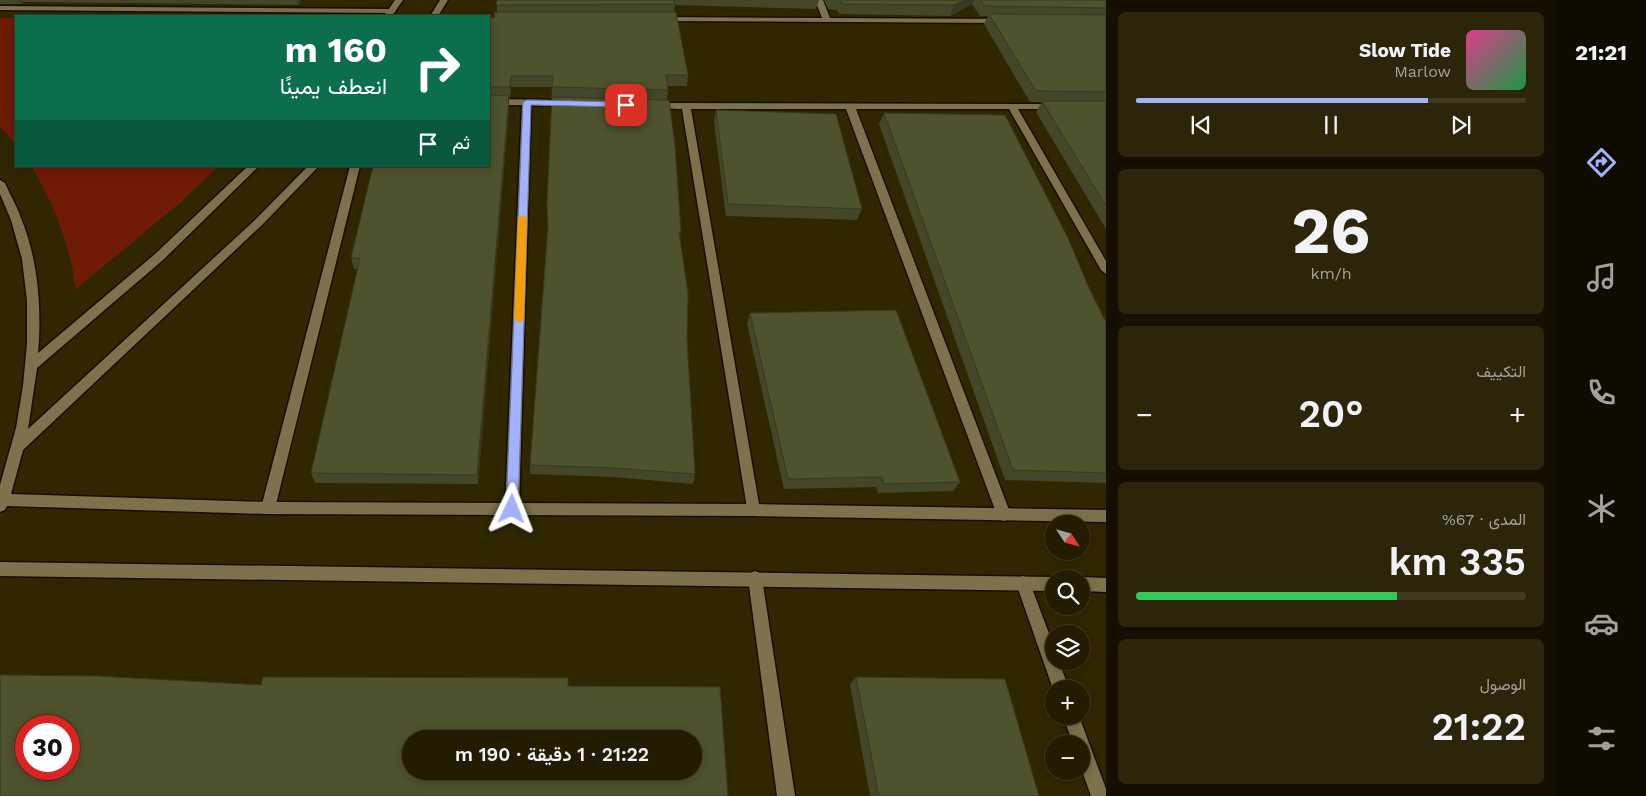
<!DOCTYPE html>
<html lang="ar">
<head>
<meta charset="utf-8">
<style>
  :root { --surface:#241c00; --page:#2c250a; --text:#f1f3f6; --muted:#a3a199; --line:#413a22; --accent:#a2b2fd }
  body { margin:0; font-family:"Work Sans",Vazirmatn,sans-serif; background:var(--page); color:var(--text); direction:rtl; height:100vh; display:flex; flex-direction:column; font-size:19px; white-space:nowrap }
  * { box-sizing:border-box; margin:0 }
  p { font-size:16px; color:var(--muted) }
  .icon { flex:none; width:28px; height:28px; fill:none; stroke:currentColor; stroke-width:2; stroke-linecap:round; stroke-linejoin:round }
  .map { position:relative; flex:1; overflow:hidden; direction:ltr }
  .sheet { display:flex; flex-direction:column; gap:12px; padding:12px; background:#140f00; width:450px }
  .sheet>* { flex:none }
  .hud { position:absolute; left:15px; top:15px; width:475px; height:152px; border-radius:0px; box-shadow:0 2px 12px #0003,0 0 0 1px var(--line); direction:rtl; background:#0b6e4f; color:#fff; overflow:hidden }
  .needle { width:32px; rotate:126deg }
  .buttons { position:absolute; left:1045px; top:515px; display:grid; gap:10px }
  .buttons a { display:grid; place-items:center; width:45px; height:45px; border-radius:50%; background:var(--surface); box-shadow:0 2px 12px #0003,0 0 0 1px var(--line); font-size:25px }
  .speed { position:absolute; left:15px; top:715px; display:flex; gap:10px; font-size:25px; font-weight:700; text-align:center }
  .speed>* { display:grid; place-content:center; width:65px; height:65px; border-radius:50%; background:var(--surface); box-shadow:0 2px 12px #0003,0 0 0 1px var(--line); line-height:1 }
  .speed .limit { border:8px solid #d22; background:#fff; color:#111 }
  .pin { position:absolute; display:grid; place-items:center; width:42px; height:42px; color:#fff; margin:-21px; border-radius:10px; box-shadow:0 2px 8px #0006 }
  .me { position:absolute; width:55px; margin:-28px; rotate:2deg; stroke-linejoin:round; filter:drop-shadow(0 0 4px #0008) }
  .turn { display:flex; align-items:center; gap:18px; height:105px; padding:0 20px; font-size:22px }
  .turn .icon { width:65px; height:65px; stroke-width:2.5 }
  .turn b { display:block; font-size:35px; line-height:42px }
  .then { display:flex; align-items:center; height:48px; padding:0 20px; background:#0003; gap:10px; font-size:19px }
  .big { font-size:38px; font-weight:600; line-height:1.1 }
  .sheet .widget { flex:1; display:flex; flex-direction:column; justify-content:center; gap:8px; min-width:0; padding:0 18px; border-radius:8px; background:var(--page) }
  .sheet .dial { align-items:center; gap:0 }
  .dial b { font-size:65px; line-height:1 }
  .song { display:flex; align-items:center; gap:15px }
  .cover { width:60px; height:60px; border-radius:8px; background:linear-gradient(135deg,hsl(330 70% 55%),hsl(140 70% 35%)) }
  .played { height:5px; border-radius:2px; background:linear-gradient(90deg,var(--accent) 75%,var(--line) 75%) }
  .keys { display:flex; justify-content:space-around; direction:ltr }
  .heat { display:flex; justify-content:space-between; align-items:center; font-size:28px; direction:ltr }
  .charge { height:8px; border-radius:4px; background:linear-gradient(90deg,#34c759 67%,var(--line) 0) }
  .trip { position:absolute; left:402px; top:730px; width:300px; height:50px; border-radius:25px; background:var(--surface); box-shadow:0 2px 12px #0003,0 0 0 1px var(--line); font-weight:600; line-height:50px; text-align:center; direction:rtl }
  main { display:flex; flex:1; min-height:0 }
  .tabs { display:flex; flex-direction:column; width:90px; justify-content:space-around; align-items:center; background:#0e0b00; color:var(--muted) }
  .tabs .icon { width:35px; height:35px }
  .tabs .on { color:var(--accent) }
  .tabs b { font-size:22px; color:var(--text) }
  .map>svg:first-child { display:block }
  .green { fill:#6f1b06 }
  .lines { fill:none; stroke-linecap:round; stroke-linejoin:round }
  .street-casing { stroke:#160f00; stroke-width:3 }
  .secondary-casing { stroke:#160f00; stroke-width:3 }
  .street { fill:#7d724b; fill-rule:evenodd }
  .secondary { fill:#7d724b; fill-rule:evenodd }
  .wall { fill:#434727 }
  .shaded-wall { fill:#373920 }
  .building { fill:#4e522d; stroke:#373920; fill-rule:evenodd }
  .route { fill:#a2b2fd; stroke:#6974a4 }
  .slow { fill:#f59e0b }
</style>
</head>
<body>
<main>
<nav class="tabs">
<b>21:21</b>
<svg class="icon on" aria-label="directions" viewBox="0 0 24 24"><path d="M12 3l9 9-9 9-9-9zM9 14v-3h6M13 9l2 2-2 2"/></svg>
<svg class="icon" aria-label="music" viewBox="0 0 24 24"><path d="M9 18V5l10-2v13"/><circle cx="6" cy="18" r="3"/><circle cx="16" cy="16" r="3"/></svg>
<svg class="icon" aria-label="phone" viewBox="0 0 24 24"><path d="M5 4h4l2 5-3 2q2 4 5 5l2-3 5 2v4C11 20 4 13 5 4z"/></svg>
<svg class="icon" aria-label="climate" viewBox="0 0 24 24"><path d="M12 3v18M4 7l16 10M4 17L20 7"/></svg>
<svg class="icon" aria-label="car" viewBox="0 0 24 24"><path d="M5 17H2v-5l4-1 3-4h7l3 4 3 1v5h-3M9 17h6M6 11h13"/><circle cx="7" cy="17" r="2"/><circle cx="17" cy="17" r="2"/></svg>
<svg class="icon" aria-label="filters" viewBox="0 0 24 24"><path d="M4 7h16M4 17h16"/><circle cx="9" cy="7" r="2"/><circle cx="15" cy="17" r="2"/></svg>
</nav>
<section class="sheet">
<div class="widget">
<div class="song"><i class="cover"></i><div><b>Slow Tide</b><p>Marlow</p></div></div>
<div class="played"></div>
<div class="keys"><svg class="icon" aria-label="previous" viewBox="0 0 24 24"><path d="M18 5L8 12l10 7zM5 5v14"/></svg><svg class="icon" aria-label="pause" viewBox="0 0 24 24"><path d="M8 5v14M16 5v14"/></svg><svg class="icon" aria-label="next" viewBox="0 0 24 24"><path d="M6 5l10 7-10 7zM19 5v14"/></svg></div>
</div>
<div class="widget dial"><b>26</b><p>km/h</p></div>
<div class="widget"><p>التكييف</p>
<div class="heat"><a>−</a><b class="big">20°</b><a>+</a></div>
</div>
<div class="widget"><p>المدى · 67%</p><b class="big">335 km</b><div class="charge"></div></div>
<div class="widget"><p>الوصول</p><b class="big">21:22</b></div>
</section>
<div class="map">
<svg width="1106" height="796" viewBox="0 0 1106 796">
  <rect width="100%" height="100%" fill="#302600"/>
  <!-- green -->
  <g class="green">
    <path d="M0,18H16V145L0,126Z"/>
    <path d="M31,166H219L181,202L76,289C73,281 74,273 72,266C64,230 50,197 31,166Z"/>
  </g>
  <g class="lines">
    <defs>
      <g id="street">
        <path d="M815,0H823L830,18L1004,19L1008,21L1004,23L661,21L657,19L661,17L822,18Z"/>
        <path d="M0,6L392,9L396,11L392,13L0,10Z"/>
        <path d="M489,99L569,100L574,103L569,106L531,105L519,509L517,513L512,515L507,513L505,509L522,105H489Z"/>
        <path d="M654,103L1059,104V108L1056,109H1018L1106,261V274L1101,270L1009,109H856L1011,515L1009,519L1004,521L999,519L997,515L846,109H691L760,510L758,514L753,516L748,514L682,109L651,108V104Z"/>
        <path d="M350,166H360L275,508L273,512L268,514L263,512L261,508Z"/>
        <path d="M755,571L760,573L762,578L795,796H777L748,578L750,573Z"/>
        <path d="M1023,576L1028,578L1030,583L1054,647V661H1059L1069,689H1054V691L1053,689L1016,583L1018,578Z"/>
        <path d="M1063,716H1079L1106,789V796H1091L1081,768V744H1073Z"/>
      </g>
      <g id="secondary">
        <path d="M395,0H403L392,16H384Z"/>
        <path d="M440,0H448L438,16H430Z"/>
        <path d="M248,166H259L163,260L37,368L28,429L255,220L308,166H319L263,224L23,450L11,494L268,502L753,504L1106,510V522L753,516L268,514L7,506L5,510L0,512V485L16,428L23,386L27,343V301L22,259L11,220L0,194V180L5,183C10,195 17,206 21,218C38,259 42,309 38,353L155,254Z"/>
        <path d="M0,562L1054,577L1058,579H1054V591L0,576Z"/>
        <path d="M1081,577L1106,578V592L1081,591V579H1077Z"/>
      </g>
    </defs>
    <!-- street casing -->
    <use href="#street" class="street-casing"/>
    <!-- secondary casing -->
    <use href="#secondary" class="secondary-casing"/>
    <!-- street -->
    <use href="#street" class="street"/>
    <!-- secondary -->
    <use href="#secondary" class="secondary"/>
  </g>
  <!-- wall -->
  <g class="wall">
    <path d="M0,0H301L299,5L23,2L21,4H0Z"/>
    <path d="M497,0H819L816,9L675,5L674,12L688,75L687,86H668V90L667,99L681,232L680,237L687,339L695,474L693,484L613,477L530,474V465L548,232L547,204L552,87H511L510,98H509V107L478,484L315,483L311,473L358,269H354L351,258L489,166V18H494L497,12Z"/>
    <path d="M824,0H1106V229L1036,112L1042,102H1030L984,24L988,16H980L972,4L950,16L839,14L837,10L828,9Z"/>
    <path d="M716,110L862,209L857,220L726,216L714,122Z"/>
    <path d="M884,113L1089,288L1106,322V483L1005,480L879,124Z"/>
    <path d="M750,313L960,482L953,491L878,493L876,487L784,489L747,324Z"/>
    <path d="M856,677L1039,796H870L850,684Z"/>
  </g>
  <!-- shaded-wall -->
  <g class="shaded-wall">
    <path d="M19,0H22L23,2L21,4Z"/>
    <path d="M298,0H301L299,5Z"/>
    <path d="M964,0H974L972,4L950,16L954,5Z"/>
    <path d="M511,76V87L510,98V87Z"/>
    <path d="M509,96V107L478,484L477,475Z"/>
  </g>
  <!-- building -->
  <g class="building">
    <path d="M497,0H674L675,4L496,5Z"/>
    <path d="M840,0H964L954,5L842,4Z"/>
    <path d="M981,0H1106V8L984,6Z"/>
    <path d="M495,12H676L688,75H666L668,90L552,87L553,76H511L510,87H489V18H494Z"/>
    <path d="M989,14L1106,15V92L1036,91Z"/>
    <path d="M489,95L509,96L477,475L311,473L360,258H351L373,166H489Z"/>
    <path d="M552,97L669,100L675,146L681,232H679L688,293L687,339L695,474L614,468L530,465L548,227L547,204Z"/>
    <path d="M1042,101H1106V206Z"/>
    <path d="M716,110L836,114L862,209L728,204Z"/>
    <path d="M884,113L1005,115L1068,238L1089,288L1106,322V473L1013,470Z"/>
    <path d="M896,310L960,482L884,484L882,477L788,479L750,313Z"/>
    <path d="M0,675L97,676L261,685L263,677L568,678V686L720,687L728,796H0ZM26,726H69V769H26ZM411,739H694V771H411Z"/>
    <path d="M856,677L1005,679L1039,796H879Z"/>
  </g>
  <!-- route -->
  <path class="route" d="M527,100L626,102L630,105L626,107L531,105L518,509L517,513L512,514L508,513L506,509L523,102Z"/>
  <!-- slow -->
  <path class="slow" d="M523,215L527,218L524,319L519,323L514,319L518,218Z"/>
</svg>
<div class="buttons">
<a><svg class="needle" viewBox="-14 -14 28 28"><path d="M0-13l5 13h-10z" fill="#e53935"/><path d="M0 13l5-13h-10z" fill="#a3a199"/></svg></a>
<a><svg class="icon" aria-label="search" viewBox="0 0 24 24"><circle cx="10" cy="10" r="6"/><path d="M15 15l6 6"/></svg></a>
<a><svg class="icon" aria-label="layers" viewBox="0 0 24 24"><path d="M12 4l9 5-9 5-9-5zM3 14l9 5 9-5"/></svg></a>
<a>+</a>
<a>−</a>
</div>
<div class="speed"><div class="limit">30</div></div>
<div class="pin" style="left:626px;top:105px;background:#d93025"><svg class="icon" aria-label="arrive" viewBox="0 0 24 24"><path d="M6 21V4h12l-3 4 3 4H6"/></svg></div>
<svg class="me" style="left:512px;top:509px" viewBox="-20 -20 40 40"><path d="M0-17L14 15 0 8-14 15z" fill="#a2b2fd" stroke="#fff" stroke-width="4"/></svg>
<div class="trip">21:22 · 1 دقيقة · 190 m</div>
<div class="hud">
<div class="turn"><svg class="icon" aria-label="right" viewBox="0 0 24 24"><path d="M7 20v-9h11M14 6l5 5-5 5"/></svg><div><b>160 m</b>انعطف يمينًا</div></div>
<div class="then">ثم<svg class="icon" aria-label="arrive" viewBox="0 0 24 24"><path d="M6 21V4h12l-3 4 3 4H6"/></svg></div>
</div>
</div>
</main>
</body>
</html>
